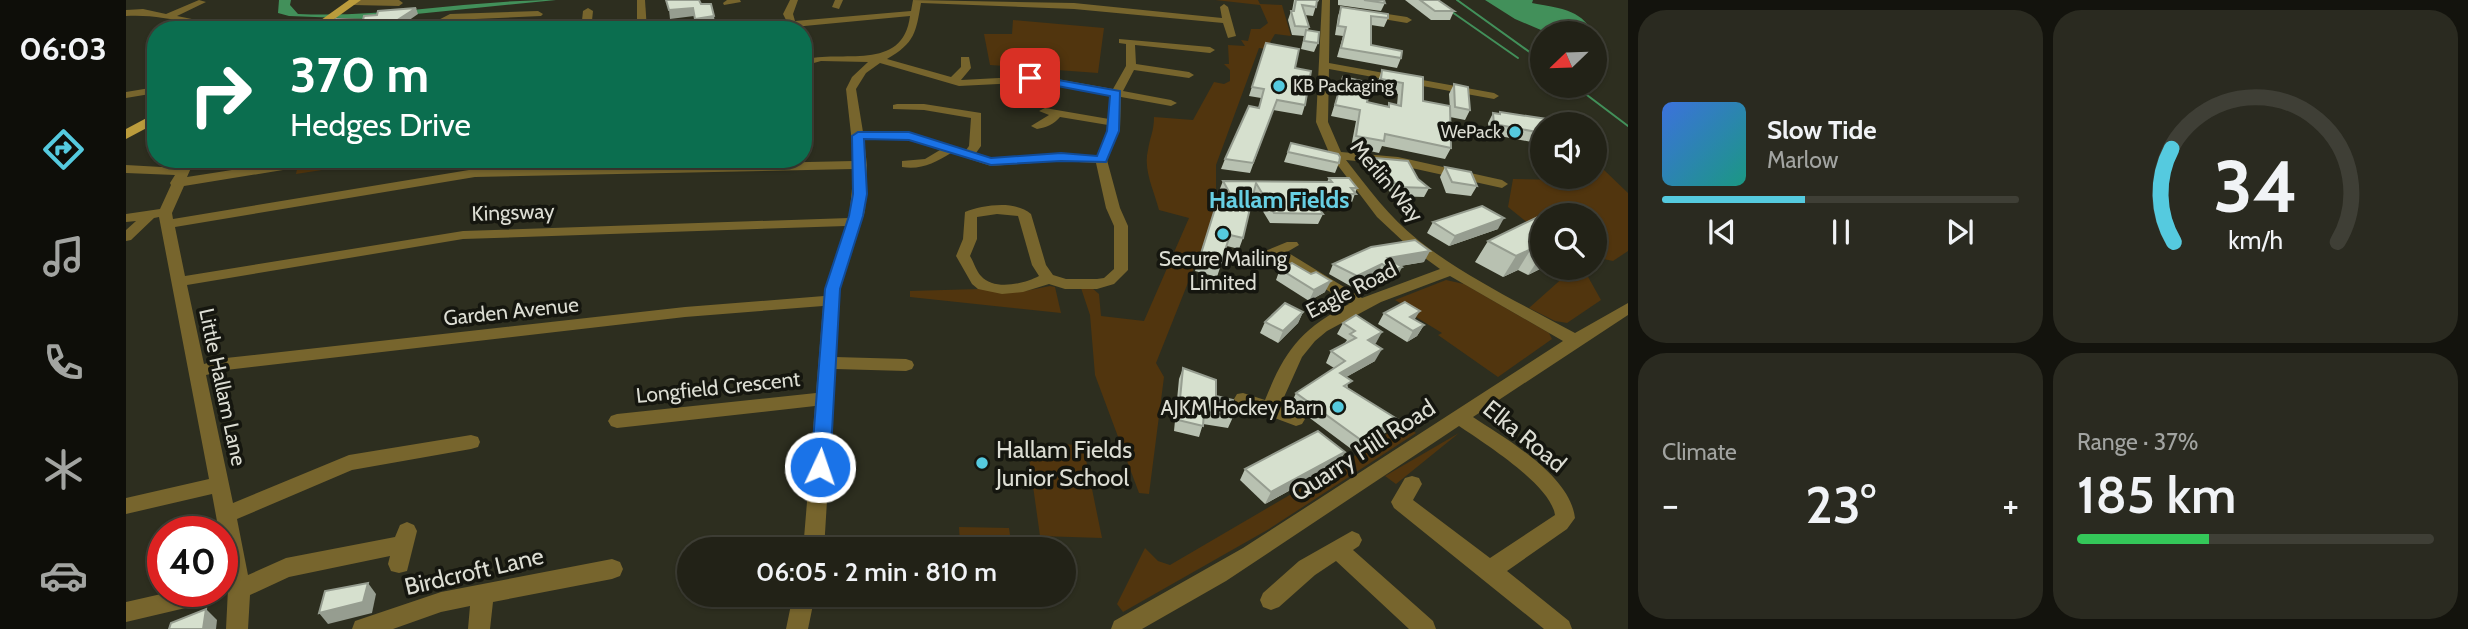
<!DOCTYPE html>
<html lang="en">
<head>
<meta charset="utf-8">
<style>
  :root { --surface:#222217; --page:#2a2a20; --text:#f1f3f6; --muted:#a2a4a1; --line:#3f3f36; --accent:#55cadf }
  body { margin:0; font-family:Cabin,sans-serif; background:var(--page); color:var(--text); height:100vh; display:flex; flex-direction:column; font-size:26px; white-space:nowrap }
  * { box-sizing:border-box; margin:0 }
  p { font-size:23px; color:var(--muted) }
  .icon { flex:none; width:38px; height:38px; fill:none; stroke:currentColor; stroke-width:2; stroke-linecap:round; stroke-linejoin:round }
  .map { position:relative; flex:1; overflow:hidden }
  .details { display:flex; flex-direction:column; gap:10px; padding:10px; background:#13130d; width:840px }
  .details>* { flex:none }
  .top-card { position:absolute; left:21px; top:21px; width:665px; height:147px; border-radius:28px; box-shadow:0 2px 5px #0004,0 0 0 2px var(--line); background:#0b6e4f; color:#fff; overflow:hidden }
  .needle { width:46px; rotate:247deg }
  .buttons { position:absolute; left:1404px; top:21px; display:grid; gap:14px }
  .buttons a { display:grid; place-items:center; width:77px; height:77px; border-radius:50%; background:var(--surface); box-shadow:0 2px 5px #0004,0 0 0 2px var(--line); font-size:35px }
  .speed { position:absolute; left:21px; top:516px; display:flex; gap:14px; font-size:35px; font-weight:700; text-align:center }
  .speed>* { display:grid; place-content:center; width:91px; height:91px; border-radius:50%; background:var(--surface); box-shadow:0 2px 5px #0004,0 0 0 2px var(--line); line-height:1 }
  .speed .limit { border:10px solid #d22; background:#fff; color:#111 }
  .pin { position:absolute; display:grid; place-items:center; width:60px; height:60px; color:#fff; margin:-30px; border-radius:14px; box-shadow:0 4px 10px #0006 }
  .me { position:absolute; width:77px; margin:-38px; rotate:3deg; stroke-linejoin:round; filter:drop-shadow(0 0 5px #0008) }
  .turn { display:flex; align-items:center; gap:24px; height:147px; padding:0 28px; font-size:32px }
  .turn .icon { width:91px; height:91px; stroke-width:2.5 }
  .turn b { display:block; font-size:49px; line-height:60px }
  .big { font-size:52px; font-weight:600; line-height:1.1 }
  .details .tile { flex:1; display:flex; flex-direction:column; justify-content:center; gap:10px; min-width:0; padding:0 24px; border-radius:28px; background:var(--page) }
  .details .dial { align-items:center; gap:0 }
  .dial svg { height:182px; overflow:visible; fill:none; stroke:var(--line); stroke-width:7; stroke-linecap:round; text-anchor:middle }
  .dial text { fill:var(--text); stroke:none }
  .song { display:flex; align-items:center; gap:21px }
  .cover { width:84px; height:84px; border-radius:10px; background:linear-gradient(135deg,hsl(220 70% 55%),hsl(170 70% 35%)) }
  .played { height:7px; border-radius:4px; background:linear-gradient(90deg,var(--accent) 40%,var(--line) 40%) }
  .keys { display:flex; justify-content:space-around; direction:ltr }
  .heat { display:flex; justify-content:space-between; align-items:center; font-size:38px; direction:ltr }
  .charge { height:10px; border-radius:5px; background:linear-gradient(90deg,#34c759 37%,var(--line) 0) }
  .details .tiles { flex:1; display:grid; gap:10px; grid-template-columns:repeat(2,1fr) }
  .trip { position:absolute; left:551px; top:537px; width:399px; height:70px; border-radius:35px; background:var(--surface); box-shadow:0 2px 5px #0004,0 0 0 2px var(--line); font-weight:600; line-height:70px; text-align:center }
  main { display:flex; flex:1; min-height:0 }
  .tabs { display:flex; flex-direction:column; width:126px; justify-content:space-around; align-items:center; background:#0e0e09; color:var(--muted) }
  .tabs .icon { width:49px; height:49px }
  .tabs .active { color:var(--accent) }
  .tabs b { font-size:32px; color:var(--text) }
  .map>svg:first-child { display:block }
  .green { fill:#51350e }
  .water { fill:#42905a }
  .lines { fill:none; stroke-linecap:round; stroke-linejoin:round }
  .stream { stroke:#42905a; stroke-width:2 }
  .minor { fill:#77652d; fill-rule:evenodd }
  .major { fill:#bb9c3c; fill-rule:evenodd }
  .wall { fill:#b8c1b1 }
  .shaded-wall { fill:#969d90 }
  .building { fill:#d6e0ce; stroke:#969d90; stroke-width:2 }
  .route { fill:#1a73e8; stroke:#114b97; stroke-width:2 }
  .poi-dot { fill:#55cadf; stroke:#15160f; stroke-width:2.5 }
  .labels { text-anchor:middle; dominant-baseline:central; stroke-width:7; stroke-linejoin:round; paint-order:stroke }
  .far-poi-label { font-size:18px; fill:#dcddd3; stroke:#15160f; text-anchor:start }
  .street-label { font-size:21px; fill:#dcddd3; stroke:#15160f }
  .poi-label { font-size:21px; fill:#dcddd3; stroke:#15160f }
  .quarter-label { font-size:24px; font-weight:bold; fill:#67cfe3; stroke:#15160f }
  .near-street-label { font-size:24px; fill:#dcddd3; stroke:#15160f }
  .near-poi-label { font-size:24px; fill:#dcddd3; stroke:#15160f; text-anchor:start }
</style>
</head>
<body>
<main>
<nav class="tabs">
<b>06:03</b>
<svg class="icon active" aria-label="directions" viewBox="0 0 24 24"><path d="M12 3l9 9-9 9-9-9zM9 14v-3h6M13 9l2 2-2 2"/></svg>
<svg class="icon" aria-label="music" viewBox="0 0 24 24"><path d="M9 18V5l10-2v13"/><circle cx="6" cy="18" r="3"/><circle cx="16" cy="16" r="3"/></svg>
<svg class="icon" aria-label="phone" viewBox="0 0 24 24"><path d="M5 4h4l2 5-3 2q2 4 5 5l2-3 5 2v4C11 20 4 13 5 4z"/></svg>
<svg class="icon" aria-label="climate" viewBox="0 0 24 24"><path d="M12 3v18M4 7l16 10M4 17L20 7"/></svg>
<svg class="icon" aria-label="car" viewBox="0 0 24 24"><path d="M5 17H2v-5l4-1 3-4h7l3 4 3 1v5h-3M9 17h6M6 11h13"/><circle cx="7" cy="17" r="2"/><circle cx="17" cy="17" r="2"/></svg>
</nav>
<div class="map">
<svg width="1502" height="629" viewBox="0 0 1502 629">
  <rect width="100%" height="100%" fill="#2d2e1f"/>
  <!-- green -->
  <g class="green">
    <path d="M1089,0H1132L1134,4L1156,5L1165,36L1149,34L1140,49L1133,48L1090,165V206L1079,240L1030,363L1038,377L1023,494L1013,493L969,375L964,315L955,288H966L973,294L975,316L1018,321L1063,218L1033,210C1028,190 1017,170 1022,150C1024,137 1028,131 1028,117L1067,120L1088,82L1098,84L1104,81V70L1098,64H1103L1102,45L1119,46L1115,40L1122,41L1125,29H1134L1142,23L1134,5Z"/>
    <path d="M887,20L978,28L972,73L864,65L858,34H886Z"/>
    <path d="M173,159H231L212,162L209,168L170,174Z"/>
    <path d="M1468,169L1478,170L1502,193V251L1487,261L1468,257V215H1416L1407,227L1382,207L1387,179L1438,180L1442,177H1468Z"/>
    <path d="M1468,264L1472,266L1461,275L1475,300L1441,323L1429,321L1403,308L1440,275L1445,276L1455,268H1468Z"/>
    <path d="M1320,280L1338,284L1423,333L1426,339L1372,377L1312,335L1316,333L1272,306L1276,304L1269,300Z"/>
    <path d="M924,286L929,287L935,313L784,297V291L853,289L899,291Z"/>
    <path d="M1277,423L1290,433L1143,529L997,612L991,604L1019,548L1032,561L1044,565L1215,465Z"/>
    <path d="M1333,433L1270,484L1259,476Z"/>
    <path d="M901,443L957,445L976,538L914,536Z"/>
    <path d="M833,527L883,528L886,549H830L829,545L834,544Z"/>
  </g>
  <!-- water -->
  <g class="water">
    <path d="M153,0H165L164,5L172,14C259,18 343,0 430,0L241,19L163,16L152,13Z"/>
    <path d="M1359,0H1407L1406,3L1411,4C1453,11 1457,14 1479,50L1468,53V33H1422L1389,19Z"/>
  </g>
  <g class="lines">
    <!-- stream -->
    <g class="stream">
      <path d="M1331,0L1416,61"/>
      <path d="M1326,12L1392,58"/>
      <path d="M1449,86L1502,126"/>
    </g>
    <!-- minor -->
    <g class="minor">
      <path d="M73,0L80,2L51,16L120,30C79,30 40,13 0,16V10L17,9L40,14Z"/>
      <path d="M224,0H273L277,3L273,6L227,5L224,4Z"/>
      <path d="M511,0H519L521,30H511Z"/>
      <path d="M601,0H614L615,2L598,5L597,3Z"/>
      <path d="M664,0H672L667,14L669,21L785,11L787,0L948,3L1096,18L1094,7L1098,4L1102,7L1110,36L1102,38L1097,23L948,9L795,3C790,32 789,43 761,59L825,77L835,67V57H843L845,68L835,80L914,76L987,89L1000,66V44L993,43V39L1084,47L1089,50L1084,53L1009,45L1010,64L1063,72L1068,75L1063,78L1008,70L997,91L1045,100L1051,103L1045,106L995,97L994,128L981,160L994,208L1002,226V270L988,284L971,289H939L923,284L897,292L876,294L852,289L846,284L830,256L837,239L839,212C857,205 889,200 905,214L920,265L927,275L940,279H971L978,278L988,269V226L980,208L970,163L935,161L865,166L825,153C809,163 795,170 776,167V161L799,159L814,150L782,140H738L741,165L739,211L714,289L709,357L780,359L786,361L788,365L786,369L780,371L709,369L698,550H677L689,406L491,428L485,426L482,421L485,416L491,414L690,393L697,306L559,317L100,370L80,375L107,503L223,455L345,435L352,437L354,442L352,447L345,449L226,470L111,519L122,575L160,558L269,537L274,525L281,522L288,525L291,531L281,571L273,573L265,571L262,564L264,556L163,577L124,595L122,629H100L102,589L96,532H93L86,494L0,514V498L83,479L33,217L28,218L5,240L0,241V230L10,221L0,222V214L34,209L45,185L44,183L49,175L0,173V165L53,168L57,159H69L61,177L157,162L163,166L157,170L58,186L46,213L47,219L349,169L728,161L720,89L726,77L742,62L695,61L677,66V60C715,49 777,73 784,16L636,30H597L602,27L661,22L657,14ZM754,63L833,86L914,82L984,95L983,119L919,108L913,111L923,115L905,126L911,129C921,127 927,125 934,117L982,125V128L971,156L935,153L866,158L850,153L855,146V113L798,104H771L767,105V109L798,110L845,118L843,146L840,150L783,132H737L730,89L740,73ZM728,169L723,218L337,231L59,276L49,227L349,177ZM871,214L892,216L906,265L913,276C898,284 868,291 855,276C850,271 848,262 844,256L851,239V217ZM720,226L698,296L559,307L100,358L78,364L61,285L337,239Z"/>
      <path d="M709,0H717L713,9L706,7Z"/>
      <path d="M1196,0H1204L1203,63L1368,93L1373,96L1368,99L1203,69L1202,122L1215,152L1272,157L1376,180L1382,184L1376,188L1272,165L1220,160C1242,188 1263,217 1292,240C1339,277 1396,304 1449,333L1502,303V315L1347,417C1380,439 1444,475 1449,518L1441,529L1381,571L1443,621L1446,629H1418L1268,508L1265,502L1279,478L1286,476L1293,478L1296,484L1287,500L1364,558L1429,515C1425,485 1358,443 1333,426L1100,581L1016,629H985L988,621L1117,548L1437,341L1324,276L1255,302L1201,331L1189,341L1176,357L1154,406L1176,414L1179,419L1176,424L1170,426L1111,404L1108,399L1111,394L1117,393L1139,400C1159,350 1175,329 1223,304L1149,257L1137,261L1130,257L1132,254L1161,242H1171L1173,245L1161,252L1236,298L1314,269L1281,245L1251,217L1204,155L1190,122Z"/>
      <path d="M462,8L467,11L465,30H455L457,11Z"/>
      <path d="M412,11L417,14L415,16L326,20L306,30H293L324,14Z"/>
      <path d="M1242,11L1281,17L1286,20L1281,23L1239,16L1237,14Z"/>
      <path d="M360,25L363,26L364,30H354Z"/>
      <path d="M30,63V70L24,69V65Z"/>
      <path d="M30,87V93L0,98V92Z"/>
      <path d="M1226,531L1233,534L1236,540L1233,546L1227,550L1307,621L1310,629H1283L1210,561L1189,575L1153,607L1145,610L1137,607L1134,600L1137,593L1173,561Z"/>
      <path d="M486,559L494,562L497,569L494,576L486,579L367,602L364,629H342L344,606L315,612L267,629H226L229,621L315,592Z"/>
      <path d="M44,592H96L93,599L85,602L0,622V602Z"/>
      <path d="M667,595H689L682,629H660Z"/>
    </g>
    <!-- major -->
    <g class="major">
      <path d="M223,0H235L193,30H181Z"/>
      <path d="M30,113V123L0,139V129Z"/>
    </g>
  </g>
  <!-- wall -->
  <g class="wall">
    <path d="M1165,0H1193L1192,2H1191L1187,16L1179,15L1183,27L1182,30L1192,43L1188,52L1175,49L1178,36L1166,35L1162,20L1165,11H1166L1168,0Z"/>
    <path d="M1212,0H1258L1259,3L1255,11L1212,5Z"/>
    <path d="M1279,0H1312L1328,11L1324,20H1305Z"/>
    <path d="M1215,7L1262,18L1258,27L1245,25V45L1275,58L1271,68L1211,57L1217,36L1209,35L1212,16Z"/>
    <path d="M1140,43L1169,68L1179,105L1176,115L1147,110L1124,173L1095,169L1099,159L1133,108L1135,98L1123,96Z"/>
    <path d="M1256,70L1297,77V101L1324,109L1323,94L1328,84L1344,110L1339,120L1324,117L1325,148L1319,159L1256,146L1253,153L1225,147L1230,121L1205,116L1217,77L1241,102L1262,106L1263,103L1271,105L1272,94L1251,90L1252,81Z"/>
    <path d="M1374,112L1416,124V144L1363,134L1362,123L1367,113L1372,114Z"/>
    <path d="M1165,143L1213,163L1209,173L1158,162Z"/>
    <path d="M1249,158L1292,179L1303,188L1298,197L1267,196L1245,167Z"/>
    <path d="M1319,167L1351,186L1345,196L1320,193L1314,177Z"/>
    <path d="M1203,178L1231,188L1225,205L1190,204L1197,214L1192,224L1144,223L1127,195L1117,238L1113,249L1101,246L1091,277L1069,271L1093,196H1096L1093,191L1097,181L1201,182Z"/>
    <path d="M1420,213L1416,268L1402,275L1392,270L1377,277L1349,262L1362,241Z"/>
    <path d="M1307,222L1372,229L1323,246L1301,233Z"/>
    <path d="M1298,262L1274,266L1271,278L1261,281L1251,274L1226,287L1203,274L1207,264Z"/>
    <path d="M1154,269L1199,292L1183,301L1150,280Z"/>
    <path d="M1177,312L1172,323L1152,343L1134,333L1139,322Z"/>
    <path d="M1258,313L1289,320L1298,325L1291,336L1281,342L1252,324Z"/>
    <path d="M1217,323L1250,343L1248,344L1249,361L1220,377L1222,388L1271,419L1264,430L1228,451L1165,404L1170,393L1208,368L1200,363L1205,351L1218,344L1221,340L1211,334Z"/>
    <path d="M1057,368L1090,396L1107,417L1102,428L1077,424L1073,437L1048,431L1053,379Z"/>
    <path d="M1219,452L1212,464L1139,504L1114,480L1119,469Z"/>
  </g>
  <!-- shaded-wall -->
  <g class="shaded-wall">
    <path d="M290,8L292,14L269,30H256Z"/>
    <path d="M567,8L568,16L544,19L543,10Z"/>
    <path d="M588,16L589,24L570,28L569,19Z"/>
    <path d="M1378,218L1372,229L1323,246L1329,236Z"/>
    <path d="M1405,249L1392,270L1377,277L1390,256Z"/>
    <path d="M1304,251L1298,262L1262,268V258Z"/>
    <path d="M1416,254V268L1402,275Z"/>
    <path d="M1256,264L1251,274L1226,287L1231,276Z"/>
    <path d="M1276,267L1271,278L1261,281L1267,271Z"/>
    <path d="M1205,281L1199,292L1183,301L1188,290Z"/>
    <path d="M1294,311L1287,322L1284,317Z"/>
    <path d="M1177,312L1172,323L1152,343L1157,331Z"/>
    <path d="M1298,325L1291,336L1281,342L1287,331Z"/>
    <path d="M1256,332L1250,343L1236,352L1242,340Z"/>
    <path d="M1256,349L1249,361L1208,384L1214,373Z"/>
    <path d="M1271,419L1264,430L1228,451L1235,440Z"/>
    <path d="M1219,452L1212,464L1139,504L1145,492Z"/>
    <path d="M242,583L250,594L246,613L202,624L193,613Z"/>
    <path d="M80,609L91,620L90,629H76Z"/>
  </g>
  <!-- building -->
  <g class="building">
    <path d="M540,0H573L575,4H585L588,16L569,19L567,8L543,10Z"/>
    <path d="M1170,0H1191L1190,7L1176,5L1183,27L1169,26L1165,11H1168Z"/>
    <path d="M1238,0H1258L1259,3Z"/>
    <path d="M1294,0H1312L1328,11H1309Z"/>
    <path d="M1215,7L1262,14V18L1245,16V45L1276,51L1275,58L1215,48L1220,27L1212,26Z"/>
    <path d="M290,8L256,30H193L210,19L237,20L238,16L251,15L252,11Z"/>
    <path d="M1180,30L1193,32L1192,43L1178,41Z"/>
    <path d="M1140,43L1173,49L1169,68L1185,71L1179,105L1151,100L1127,163L1099,159L1123,106L1133,108L1138,89L1126,87Z"/>
    <path d="M1256,70L1297,77V101L1324,106L1325,148L1259,134L1258,141L1230,136L1234,110L1209,105L1217,77L1245,83L1241,102L1263,107V103L1275,106L1277,83L1255,79Z"/>
    <path d="M1328,84L1342,87L1344,110L1329,107Z"/>
    <path d="M1374,112L1434,121L1435,124H1416V133L1368,124L1367,113L1374,114Z"/>
    <path d="M1165,143L1212,154L1214,157L1213,163L1162,152Z"/>
    <path d="M1249,158L1282,161L1292,179L1303,188L1272,187Z"/>
    <path d="M1319,167L1345,172L1351,186L1326,182Z"/>
    <path d="M1203,178H1223L1231,188H1225L1230,194H1183L1197,214L1148,213L1130,183L1117,238L1104,235L1094,266L1073,260L1093,196L1107,199L1097,181L1206,182Z"/>
    <path d="M1356,206L1378,218L1329,236L1307,222Z"/>
    <path d="M1420,213L1425,215H1416V254L1405,249L1390,256L1362,241Z"/>
    <path d="M1289,240L1304,251L1262,258L1276,267L1267,271L1256,264L1231,276L1207,264L1245,247Z"/>
    <path d="M1166,263L1185,274L1190,272L1205,281L1188,290L1154,269Z"/>
    <path d="M1279,302L1294,311L1284,317L1298,325L1287,331L1258,313Z"/>
    <path d="M1159,303L1177,312L1157,331L1139,322Z"/>
    <path d="M1230,315L1256,332L1242,340L1256,349L1214,373L1226,381L1218,386L1271,419L1235,440L1170,393L1219,361L1205,351L1230,338L1224,334L1229,331L1217,323Z"/>
    <path d="M1057,368L1090,380V396L1107,400V417L1078,411L1077,426L1052,420Z"/>
    <path d="M1192,431L1219,452L1145,492L1119,469Z"/>
    <path d="M242,583L237,602L193,613L199,591Z"/>
    <path d="M80,609L77,629H43L45,623Z"/>
  </g>
  <!-- route -->
  <path class="route" d="M904,75L994,91L993,131L980,162L935,161L865,165L783,140L738,139L741,194L737,216L714,289L704,467L701,472H687L685,467L699,289L723,216L727,194L726,136L732,132H783L865,158L935,153L971,156L981,131L984,96L900,80L899,78Z"/>
  <!-- markers -->
  <g class="poi-dot">
    <circle cx="1153" cy="86" r="7"/>
    <circle cx="1389" cy="132" r="7"/>
    <circle cx="1097" cy="234" r="7"/>
    <circle cx="1212" cy="407" r="7"/>
    <circle cx="856" cy="463" r="7"/>
  </g>
  <g class="labels">
    <!-- far-poi labels -->
    <g class="far-poi-label">
      <text x="1167" y="86">KB Packaging</text>
      <text x="1375" y="132" text-anchor="end">WePack</text>
    </g>
    <!-- street labels -->
    <g class="street-label">
      <text transform="translate(1261 181) rotate(50)">Merlin Way</text>
      <text transform="translate(387 212) rotate(-2)">Kingsway</text>
      <text transform="translate(1225 290) rotate(-27)">Eagle Road</text>
      <text transform="translate(385 311) rotate(-6)">Garden Avenue</text>
      <text transform="translate(97 387) rotate(78)">Little Hallam Lane</text>
      <text transform="translate(592 387) rotate(-6)">Longfield Crescent</text>
    </g>
    <!-- poi labels -->
    <g class="poi-label">
      <text x="1097" y="258">Secure Mailing<tspan x="1097" dy="24">Limited</tspan></text>
      <text x="1198" y="407" text-anchor="end">AJKM Hockey Barn</text>
    </g>
    <!-- quarter labels -->
    <g class="quarter-label">
      <text x="1153" y="199">Hallam Fields</text>
    </g>
    <!-- near-street labels -->
    <g class="near-street-label">
      <text transform="translate(1399 436) rotate(39)">Elka Road</text>
      <text transform="translate(1237 450) rotate(-33)">Quarry Hill Road</text>
      <text transform="translate(348 571) rotate(-13)">Birdcroft Lane</text>
    </g>
    <!-- near-poi labels -->
    <g class="near-poi-label">
      <text x="870" y="449">Hallam Fields<tspan x="870" dy="28">Junior School</tspan></text>
    </g>
  </g>
</svg>
<div class="buttons">
<a><svg class="needle" viewBox="-14 -14 28 28"><path d="M0-13l5 13h-10z" fill="#e53935"/><path d="M0 13l5-13h-10z" fill="#a2a4a1"/></svg></a>
<a><svg class="icon" aria-label="sound" viewBox="0 0 24 24"><path d="M4 9h4l5-4v14l-5-4H4zM17 9q2 3 0 6"/></svg></a>
<a><svg class="icon" aria-label="search" viewBox="0 0 24 24"><circle cx="10" cy="10" r="6"/><path d="M15 15l6 6"/></svg></a>
</div>
<div class="speed"><div class="limit">40</div></div>
<div class="pin" style="left:904px;top:78px;background:#d93025"><svg class="icon" aria-label="arrive" viewBox="0 0 24 24"><path d="M6 21V4h12l-3 4 3 4H6"/></svg></div>
<svg class="me" style="left:694px;top:467px" viewBox="-20 -20 40 40"><circle r="17" fill="#1a73e8" stroke="#fff" stroke-width="3"/><path d="M0-11L8 9 0 5-8 9z" fill="#fff"/></svg>
<div class="trip">06:05 · 2 min · 810 m</div>
<div class="top-card">
<div class="turn"><svg class="icon" aria-label="right" viewBox="0 0 24 24"><path d="M7 20v-9h11M14 6l5 5-5 5"/></svg><div><b>370 m</b>Hedges Drive</div></div>
</div>
</div>
<section class="details">
<div class="tiles">
<div class="tile">
<div class="song"><i class="cover"></i><div><b>Slow Tide</b><p>Marlow</p></div></div>
<div class="played"></div>
<div class="keys"><svg class="icon" aria-label="previous" viewBox="0 0 24 24"><path d="M18 5L8 12l10 7zM5 5v14"/></svg><svg class="icon" aria-label="pause" viewBox="0 0 24 24"><path d="M8 5v14M16 5v14"/></svg><svg class="icon" aria-label="next" viewBox="0 0 24 24"><path d="M6 5l10 7-10 7zM19 5v14"/></svg></div>
</div>
<div class="tile dial"><svg viewBox="0 0 100 80">
<path d="M14 69A42 42 0 1 1 86 69"/>
<path d="M14 69A42 42 0 0 1 13 28" stroke="#55cadf"/>
<text x="50" y="56" font-size="32" font-weight="700">34</text>
<text x="50" y="72" font-size="11">km/h</text>
</svg></div>
<div class="tile"><p>Climate</p>
<div class="heat"><a>−</a><b class="big">23°</b><a>+</a></div>
</div>
<div class="tile"><p>Range · 37%</p><b class="big">185 km</b><div class="charge"></div></div>
</div>
</section>
</main>
</body>
</html>
